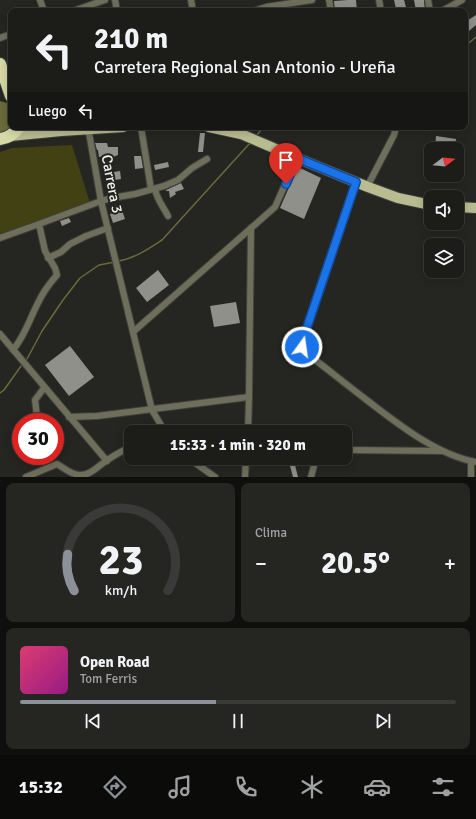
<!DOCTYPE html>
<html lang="es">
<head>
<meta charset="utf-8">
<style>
  :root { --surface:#1c1c19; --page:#252522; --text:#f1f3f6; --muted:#a0a1a2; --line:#3a3a38; --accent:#8c9099 }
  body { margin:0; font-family:Signika,sans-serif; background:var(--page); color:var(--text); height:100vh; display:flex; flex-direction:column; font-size:15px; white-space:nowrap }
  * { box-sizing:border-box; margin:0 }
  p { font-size:13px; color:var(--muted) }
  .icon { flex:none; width:22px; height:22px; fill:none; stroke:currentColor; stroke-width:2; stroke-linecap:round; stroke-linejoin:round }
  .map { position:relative; height:477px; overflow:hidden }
  .drawer { display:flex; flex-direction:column; gap:6px; padding:6px; background:#0f0f0e; flex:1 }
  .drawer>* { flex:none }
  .banner { position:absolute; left:8px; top:8px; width:460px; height:122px; border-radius:8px; box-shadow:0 2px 10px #0003,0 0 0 1px var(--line); background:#1c1c19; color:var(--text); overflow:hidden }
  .needle { width:26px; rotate:74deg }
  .buttons { position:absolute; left:424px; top:142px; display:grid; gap:8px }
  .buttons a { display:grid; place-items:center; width:40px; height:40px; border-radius:8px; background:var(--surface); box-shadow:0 2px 10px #0003,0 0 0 1px var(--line); font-size:20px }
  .speed { position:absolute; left:12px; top:413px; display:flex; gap:8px; font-size:20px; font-weight:700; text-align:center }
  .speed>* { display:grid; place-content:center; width:52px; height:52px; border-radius:50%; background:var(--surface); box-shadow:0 2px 10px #0003,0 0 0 1px var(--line); line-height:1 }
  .speed .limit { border:6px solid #d22; background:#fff; color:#111 }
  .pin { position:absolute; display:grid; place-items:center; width:34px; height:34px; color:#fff; margin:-41px -17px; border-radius:50% 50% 50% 0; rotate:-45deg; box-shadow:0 0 4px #0007 }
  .pin .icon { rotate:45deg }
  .me { position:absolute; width:44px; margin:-22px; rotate:14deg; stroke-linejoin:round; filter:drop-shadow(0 0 3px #0008) }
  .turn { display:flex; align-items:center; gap:14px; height:84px; padding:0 20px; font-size:18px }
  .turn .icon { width:52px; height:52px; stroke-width:2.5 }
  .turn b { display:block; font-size:28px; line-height:34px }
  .then { display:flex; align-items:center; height:38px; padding:0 20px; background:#0003; gap:8px; font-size:15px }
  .big { font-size:30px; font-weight:700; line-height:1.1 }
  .drawer .tile { flex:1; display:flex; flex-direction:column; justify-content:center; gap:6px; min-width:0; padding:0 14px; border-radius:8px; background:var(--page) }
  .drawer .dial { align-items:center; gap:0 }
  .dial svg { height:104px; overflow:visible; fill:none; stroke:var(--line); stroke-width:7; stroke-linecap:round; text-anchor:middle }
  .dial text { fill:var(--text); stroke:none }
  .song { display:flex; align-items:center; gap:12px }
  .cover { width:48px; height:48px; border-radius:6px; background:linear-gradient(135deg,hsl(340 70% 55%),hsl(310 70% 35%)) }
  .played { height:4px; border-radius:2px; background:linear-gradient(90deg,var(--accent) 45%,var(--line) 45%) }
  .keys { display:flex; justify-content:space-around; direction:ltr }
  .heat { display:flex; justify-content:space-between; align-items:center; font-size:22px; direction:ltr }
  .drawer .tiles { flex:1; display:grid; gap:6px; grid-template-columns:1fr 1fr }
  .tile:last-child { grid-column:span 2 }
  .trip { position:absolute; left:124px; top:425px; width:228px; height:40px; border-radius:8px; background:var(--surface); box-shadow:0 2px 10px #0003,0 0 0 1px var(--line); font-weight:700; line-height:40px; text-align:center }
  .dock { display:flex; height:64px; justify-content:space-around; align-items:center; background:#0b0b0a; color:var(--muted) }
  .dock .icon { width:28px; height:28px }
  .dock .active { color:var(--accent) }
  .dock b { font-size:18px; color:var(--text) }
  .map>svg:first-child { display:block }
  .green { fill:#414113 }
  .water { fill:#696b3b }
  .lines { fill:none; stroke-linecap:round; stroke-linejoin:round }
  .stream { stroke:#696b3b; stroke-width:1.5 }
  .building { fill:#90908b }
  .street-casing { stroke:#41413d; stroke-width:8 }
  .primary-casing { stroke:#41413d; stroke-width:12 }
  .highway-casing { stroke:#41413d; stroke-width:14 }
  .street { stroke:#6e6f5b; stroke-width:6 }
  .primary { stroke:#b9bb90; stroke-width:10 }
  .highway { stroke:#d6d9a5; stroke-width:12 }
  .route-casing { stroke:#114b97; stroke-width:10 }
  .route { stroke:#1a73e8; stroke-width:7 }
  .labels { text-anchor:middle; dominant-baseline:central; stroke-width:4; stroke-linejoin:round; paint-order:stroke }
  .street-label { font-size:15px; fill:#efefec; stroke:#252521 }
</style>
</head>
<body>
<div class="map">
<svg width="476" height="477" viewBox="0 0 476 477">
  <rect width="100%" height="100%" fill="#252521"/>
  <!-- green -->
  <path class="green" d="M72,145L90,203L0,234V152L12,148Z"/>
  <!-- water -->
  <path class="water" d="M0,101L7,103L11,106V127H12L8,131L0,133Z"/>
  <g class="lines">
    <!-- stream -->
    <g class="stream">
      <path d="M465,44L470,42L476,37"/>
      <path d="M255,137L264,127"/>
      <path d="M119,261C135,258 148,249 162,240L250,143"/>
      <path d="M27,359L42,331L63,300L80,278L99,265L115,262"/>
      <path d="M0,393L4,390L21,366"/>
    </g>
  </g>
  <!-- building -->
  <g class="building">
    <path d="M348,0H356L357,11H335L334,1Z"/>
    <path d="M394,0H404L406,7L396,9Z"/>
    <path d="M414,0H424L425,11H416Z"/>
    <path d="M476,15V25L469,31L465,24V22Z"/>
    <path d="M200,133H205L203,152H198Z"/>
    <path d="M436,136L456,139L455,149H435Z"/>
    <path d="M95,143H107L108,147H118V155L111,158L104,159L105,156L99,157L98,150H97Z"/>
    <path d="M134,156H141L143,168L135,169Z"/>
    <path d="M168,162L169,167L155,170L154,165Z"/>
    <path d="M298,167L321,178L304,219L280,208Z"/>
    <path d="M120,171L121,179L115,180L114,172Z"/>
    <path d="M438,175H452L451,180L438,178Z"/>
    <path d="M181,183L184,189L175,192L176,194L170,198L169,191H166V190Z"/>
    <path d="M122,210L125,219L113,223L110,214Z"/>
    <path d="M69,218L71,222L62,226L60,221Z"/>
    <path d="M158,270L169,285L147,302L136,288Z"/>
    <path d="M236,302L240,323L214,327L210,306Z"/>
    <path d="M70,346L94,377L69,396L45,365Z"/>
    <path d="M295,465L298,477H293L290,466Z"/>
  </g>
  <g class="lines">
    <defs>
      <g id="street">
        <path d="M40,0L44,11"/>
        <path d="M115,0L117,11"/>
        <path d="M191,0L193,11"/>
        <path d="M329,0L331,11"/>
        <path d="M379,0L381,11"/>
        <path d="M428,0L430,11"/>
        <path d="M73,11L105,0"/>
        <path d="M254,11L266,7L312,0"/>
        <path d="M442,11L462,0"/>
        <path d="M0,38L11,34"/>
        <path d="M88,127L101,201L152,410L165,432"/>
        <path d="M141,127L151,189"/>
        <path d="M235,132L245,127"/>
        <path d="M356,182L302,342V347L305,352C326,368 347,385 368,401C398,424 437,455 476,462"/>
        <path d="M367,187L394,135L396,127"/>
        <path d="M155,189C157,200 163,206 168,216"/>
        <path d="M0,238L39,224L101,201L112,198L135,194L164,186L178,180L192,168L207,159"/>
        <path d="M48,258L61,252L70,244L86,236L108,228"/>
        <path d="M133,332L275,207L297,158"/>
        <path d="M0,334L107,461"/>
        <path d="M13,350C26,334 29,320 38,303C43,292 49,284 57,275L55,268L45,251L39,224"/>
        <path d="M69,417L97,416L249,397"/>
        <path d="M40,422L37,416L35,400L44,388"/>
        <path d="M248,432L249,397L251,228"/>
        <path d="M345,450L441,451"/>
        <path d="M188,458L215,477"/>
        <path d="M26,477L57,464C64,468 70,474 79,475C90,476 98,466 106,461C114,455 123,451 131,446"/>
        <path d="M245,477L246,458"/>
        <path d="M311,477L316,458"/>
        <path d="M471,477V461"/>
      </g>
      <g id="primary">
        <path d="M209,127L241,134L297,158L368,187L398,198L431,205"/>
        <path d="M10,136L61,131L123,127"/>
        <path d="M457,207L476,208"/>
      </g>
      <g id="highway">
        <path d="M0,64L11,96"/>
        <path d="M0,139C9,138 14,134 19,127"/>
      </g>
    </defs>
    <!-- street casing -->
    <use href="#street" class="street-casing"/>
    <!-- primary casing -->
    <use href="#primary" class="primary-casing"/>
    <!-- highway casing -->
    <use href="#highway" class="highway-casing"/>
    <!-- street -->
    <use href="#street" class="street"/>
    <!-- primary -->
    <use href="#primary" class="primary"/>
    <!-- highway -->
    <use href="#highway" class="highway"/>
  </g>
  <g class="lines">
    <defs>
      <path id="route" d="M286,184L297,158L356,182L302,342V347"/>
    </defs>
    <!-- route casing -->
    <use href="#route" class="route-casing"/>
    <!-- route -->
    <use href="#route" class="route"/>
  </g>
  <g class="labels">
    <!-- street labels -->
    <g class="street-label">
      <text transform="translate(112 184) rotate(79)">Carrera 3</text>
    </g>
  </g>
</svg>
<div class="buttons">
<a><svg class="needle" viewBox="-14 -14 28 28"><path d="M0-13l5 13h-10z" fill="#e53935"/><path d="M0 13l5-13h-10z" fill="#a0a1a2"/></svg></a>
<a><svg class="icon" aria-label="sound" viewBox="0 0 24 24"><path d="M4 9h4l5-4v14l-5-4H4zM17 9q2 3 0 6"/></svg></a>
<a><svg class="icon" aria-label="layers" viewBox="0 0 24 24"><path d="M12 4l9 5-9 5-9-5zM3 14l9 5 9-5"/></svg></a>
</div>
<div class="speed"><div class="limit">30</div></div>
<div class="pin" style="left:286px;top:184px;background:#d93025"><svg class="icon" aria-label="arrive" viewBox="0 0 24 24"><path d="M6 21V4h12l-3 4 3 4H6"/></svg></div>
<svg class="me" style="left:302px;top:347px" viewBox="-20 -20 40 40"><circle r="17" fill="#1a73e8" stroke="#fff" stroke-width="3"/><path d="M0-11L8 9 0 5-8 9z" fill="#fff"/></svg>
<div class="trip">15:33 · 1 min · 320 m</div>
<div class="banner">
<div class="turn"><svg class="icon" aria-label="left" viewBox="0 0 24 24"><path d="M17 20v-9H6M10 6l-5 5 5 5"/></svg><div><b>210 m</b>Carretera Regional San Antonio - Ureña</div></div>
<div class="then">Luego<svg class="icon" aria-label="left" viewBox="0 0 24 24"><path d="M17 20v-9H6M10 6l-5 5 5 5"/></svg></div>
</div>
</div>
<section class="drawer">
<div class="tiles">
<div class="tile dial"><svg viewBox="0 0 100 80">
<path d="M14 69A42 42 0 1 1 86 69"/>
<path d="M14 69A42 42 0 0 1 9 41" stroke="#8c9099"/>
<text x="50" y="56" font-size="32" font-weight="700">23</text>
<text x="50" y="72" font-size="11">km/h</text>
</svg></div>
<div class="tile"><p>Clima</p>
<div class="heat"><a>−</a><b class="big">20.5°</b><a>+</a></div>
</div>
<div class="tile">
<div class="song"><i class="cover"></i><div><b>Open Road</b><p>Tom Ferris</p></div></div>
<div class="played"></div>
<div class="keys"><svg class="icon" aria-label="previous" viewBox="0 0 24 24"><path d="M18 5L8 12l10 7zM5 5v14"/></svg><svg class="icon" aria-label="pause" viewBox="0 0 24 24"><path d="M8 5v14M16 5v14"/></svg><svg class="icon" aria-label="next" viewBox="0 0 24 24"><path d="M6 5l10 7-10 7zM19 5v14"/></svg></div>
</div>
</div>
</section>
<nav class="dock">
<b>15:32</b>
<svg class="icon active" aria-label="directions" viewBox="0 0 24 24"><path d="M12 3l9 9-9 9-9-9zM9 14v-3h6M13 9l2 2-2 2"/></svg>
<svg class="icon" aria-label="music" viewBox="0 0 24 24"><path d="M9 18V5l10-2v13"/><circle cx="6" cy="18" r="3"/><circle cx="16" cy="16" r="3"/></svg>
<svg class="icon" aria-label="phone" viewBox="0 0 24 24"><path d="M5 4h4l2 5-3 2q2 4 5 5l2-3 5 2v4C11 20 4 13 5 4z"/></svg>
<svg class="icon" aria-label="climate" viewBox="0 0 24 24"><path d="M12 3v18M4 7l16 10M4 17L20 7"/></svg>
<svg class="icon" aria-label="car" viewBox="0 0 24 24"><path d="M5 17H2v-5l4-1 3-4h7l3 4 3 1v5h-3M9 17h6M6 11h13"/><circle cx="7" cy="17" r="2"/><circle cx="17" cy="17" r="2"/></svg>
<svg class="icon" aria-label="filters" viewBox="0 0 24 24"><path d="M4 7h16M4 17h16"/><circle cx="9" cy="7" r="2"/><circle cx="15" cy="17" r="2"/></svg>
</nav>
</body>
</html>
